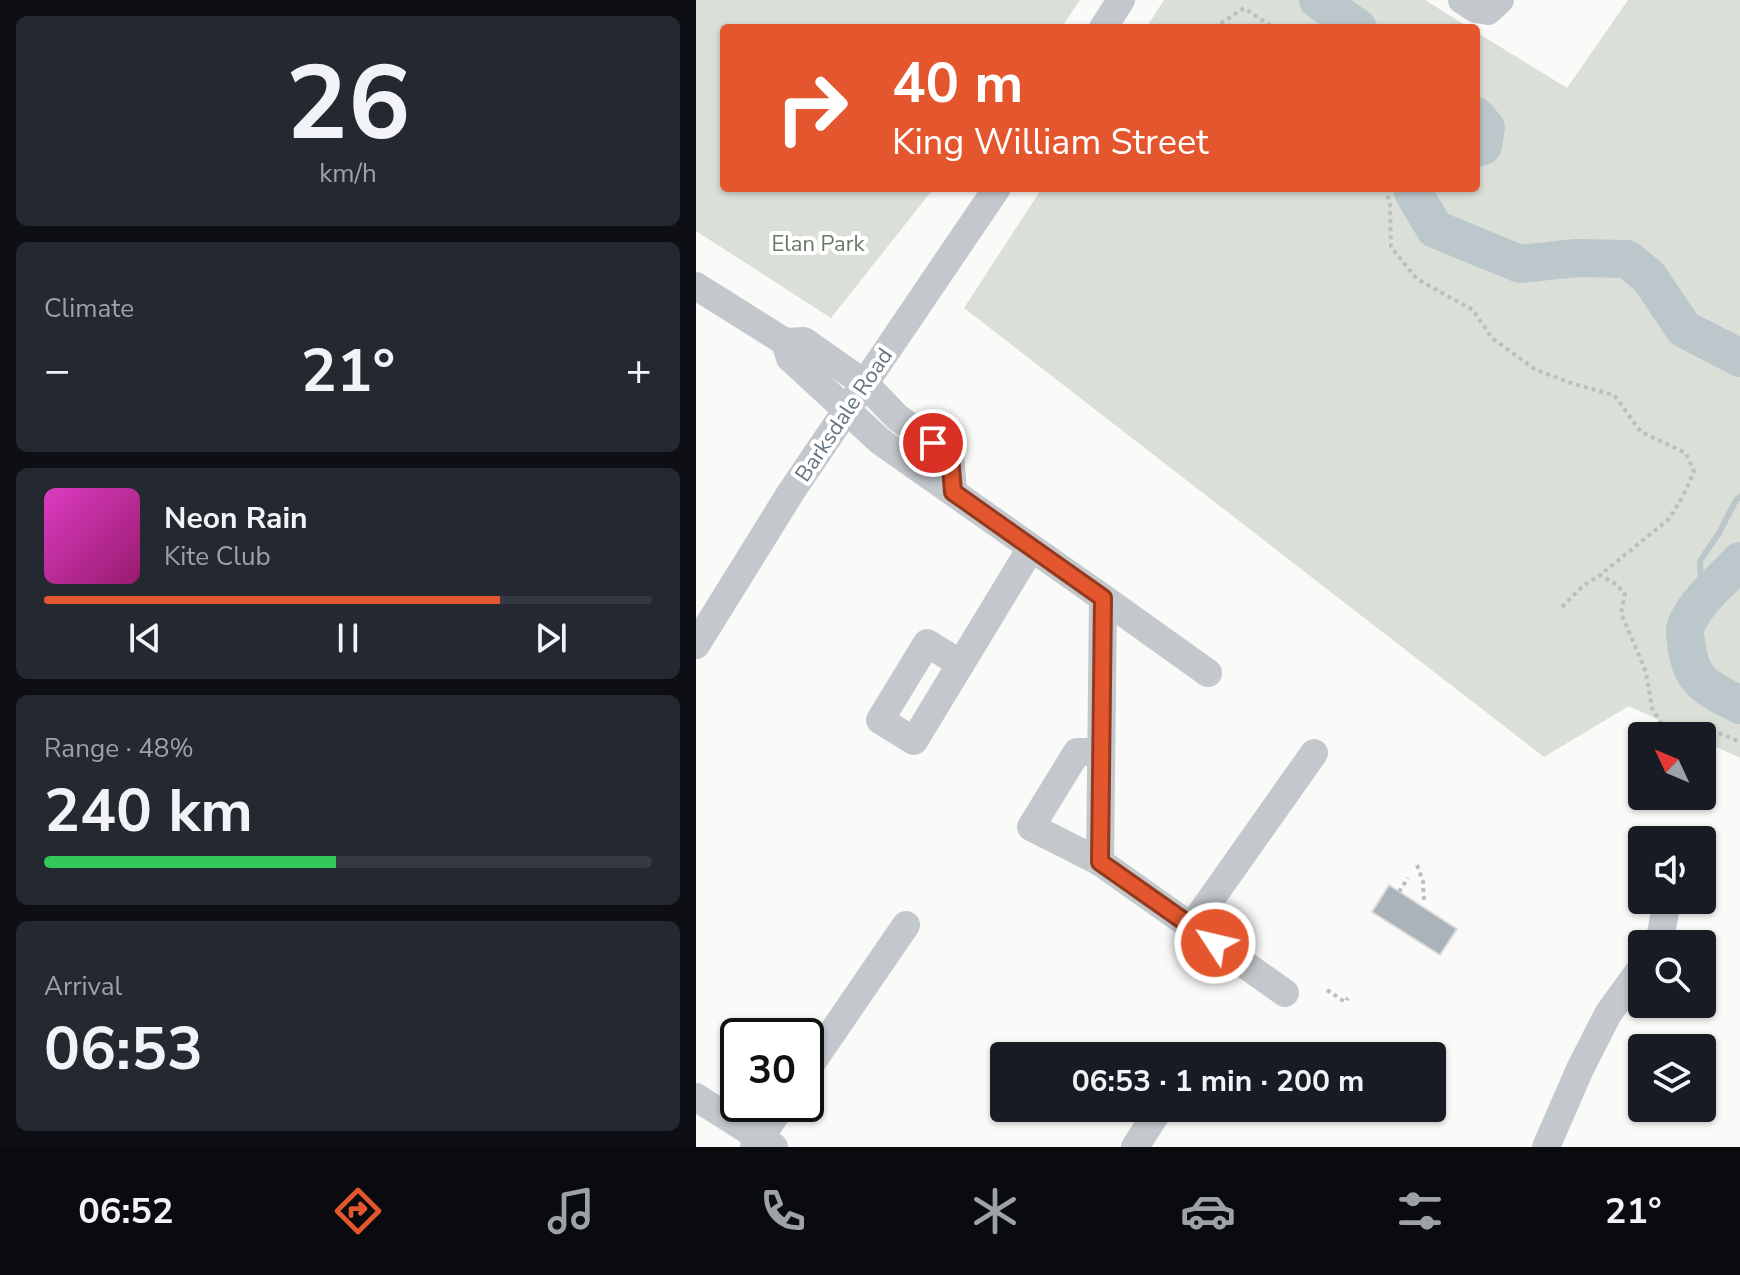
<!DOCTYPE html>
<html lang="en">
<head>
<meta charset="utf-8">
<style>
  :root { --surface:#171b24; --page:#242831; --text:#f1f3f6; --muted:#9ea1a6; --line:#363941; --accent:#e4572e }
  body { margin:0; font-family:"Nunito Sans",sans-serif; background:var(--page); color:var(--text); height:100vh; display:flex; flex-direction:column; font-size:30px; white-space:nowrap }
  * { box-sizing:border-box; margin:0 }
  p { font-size:26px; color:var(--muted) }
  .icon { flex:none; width:44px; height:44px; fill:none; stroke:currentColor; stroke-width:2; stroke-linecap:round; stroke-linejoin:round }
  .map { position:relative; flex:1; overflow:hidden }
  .sheet { display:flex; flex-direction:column; gap:16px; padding:16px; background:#0d0f14; width:696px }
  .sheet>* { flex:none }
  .guide { position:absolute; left:24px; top:24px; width:760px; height:168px; border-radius:8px; box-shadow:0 2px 6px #0004; background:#e4572e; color:#fff; overflow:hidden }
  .needle { width:52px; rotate:314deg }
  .fabs { position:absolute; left:932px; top:722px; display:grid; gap:16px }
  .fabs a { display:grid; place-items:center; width:88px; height:88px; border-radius:8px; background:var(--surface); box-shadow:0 2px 6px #0004; font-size:40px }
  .speed { position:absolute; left:24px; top:1018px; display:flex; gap:16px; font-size:40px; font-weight:700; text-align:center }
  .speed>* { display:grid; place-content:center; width:104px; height:104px; border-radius:50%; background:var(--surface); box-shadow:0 2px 6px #0004; line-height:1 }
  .speed .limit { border:4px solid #111; border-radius:12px; background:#fff; color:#111 }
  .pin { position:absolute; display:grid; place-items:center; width:68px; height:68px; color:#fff; margin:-34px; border:4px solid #fff; border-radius:50%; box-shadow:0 2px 8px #0007 }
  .me { position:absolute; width:88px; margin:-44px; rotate:305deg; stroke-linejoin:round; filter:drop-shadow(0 0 6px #0008) }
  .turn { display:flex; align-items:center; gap:28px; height:168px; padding:0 40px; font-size:36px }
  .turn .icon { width:104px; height:104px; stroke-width:2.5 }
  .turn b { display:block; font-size:56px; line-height:68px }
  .big { font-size:60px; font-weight:700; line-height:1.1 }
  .sheet .tile { flex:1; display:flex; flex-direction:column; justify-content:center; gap:12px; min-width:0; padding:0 28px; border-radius:12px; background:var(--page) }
  .sheet .dial { align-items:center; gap:0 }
  .dial b { font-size:104px; line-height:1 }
  .song { display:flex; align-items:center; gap:24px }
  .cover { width:96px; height:96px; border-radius:12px; background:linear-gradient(135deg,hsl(310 70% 55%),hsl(320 70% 35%)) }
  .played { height:8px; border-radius:4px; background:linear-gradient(90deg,var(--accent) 75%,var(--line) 75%) }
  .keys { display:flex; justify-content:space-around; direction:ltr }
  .heat { display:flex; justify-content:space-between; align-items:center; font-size:44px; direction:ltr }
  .charge { height:12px; border-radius:6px; background:linear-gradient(90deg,#34c759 48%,var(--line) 0) }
  .trip { position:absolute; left:294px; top:1042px; width:456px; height:80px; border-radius:8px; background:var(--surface); box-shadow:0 2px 6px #0004; font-weight:700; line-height:80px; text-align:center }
  .dock { display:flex; height:128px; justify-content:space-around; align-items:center; background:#090b0e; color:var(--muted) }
  .dock .icon { width:56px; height:56px }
  .dock .active { color:var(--accent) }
  .dock b { font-size:36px; color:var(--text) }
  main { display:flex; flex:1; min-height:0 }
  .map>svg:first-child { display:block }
  .green { fill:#dadfd7 }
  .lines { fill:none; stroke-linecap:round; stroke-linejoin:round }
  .stream { stroke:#bbc7cb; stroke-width:6 }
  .river { stroke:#bbc7cb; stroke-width:38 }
  .building { fill:#aab3b9; stroke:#dcdcda; stroke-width:2 }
  .path { stroke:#bbbfc2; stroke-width:4; stroke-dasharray:4 4; stroke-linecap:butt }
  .minor { stroke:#c3c8cc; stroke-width:28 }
  .route-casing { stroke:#94391e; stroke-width:20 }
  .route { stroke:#e4572e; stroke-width:14 }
  .labels { text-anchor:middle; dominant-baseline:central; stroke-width:8; stroke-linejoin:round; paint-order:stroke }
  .park-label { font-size:22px; fill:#687a64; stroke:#fff }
  .street-label { font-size:22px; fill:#657683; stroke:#fff }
</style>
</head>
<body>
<main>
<section class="sheet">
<div class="tile dial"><b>26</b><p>km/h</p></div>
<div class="tile"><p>Climate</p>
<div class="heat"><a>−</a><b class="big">21°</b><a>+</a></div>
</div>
<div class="tile">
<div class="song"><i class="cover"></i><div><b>Neon Rain</b><p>Kite Club</p></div></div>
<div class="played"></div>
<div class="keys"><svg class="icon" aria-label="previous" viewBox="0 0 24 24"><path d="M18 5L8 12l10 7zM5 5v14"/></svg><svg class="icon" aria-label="pause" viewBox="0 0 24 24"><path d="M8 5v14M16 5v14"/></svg><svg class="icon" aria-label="next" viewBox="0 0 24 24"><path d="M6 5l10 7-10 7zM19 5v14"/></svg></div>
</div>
<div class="tile"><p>Range · 48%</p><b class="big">240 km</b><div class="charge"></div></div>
<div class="tile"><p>Arrival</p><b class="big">06:53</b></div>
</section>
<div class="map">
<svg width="1044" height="1147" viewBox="0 0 1044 1147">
  <rect width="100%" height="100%" fill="#fafaf8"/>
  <!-- green -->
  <g class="green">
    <path d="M0,0H384L365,28H28V188H238L135,318L0,231Z"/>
    <path d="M468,0H729L774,28H450Z"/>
    <path d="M932,0H1044V758L1006,740V736H997L933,706L848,757L268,308L346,188H780V32L871,88Z"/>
  </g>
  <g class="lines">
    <!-- stream -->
    <path class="stream" d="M1006,601L1004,561L1023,533L1040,500L1044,497"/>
    <!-- river -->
    <g class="river">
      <path d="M622,0L662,28"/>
      <path d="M780,116L790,128L787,146L780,148"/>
      <path d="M718,188L717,192L739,229L824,264L880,258L931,259L953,277L988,329L1044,358"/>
      <path d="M1044,561C1026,580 1002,599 991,623C988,629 989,635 990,642C994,682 1011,688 1044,705"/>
    </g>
  </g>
  <!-- building -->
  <path class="building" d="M693,885L761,929L744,955L676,912Z"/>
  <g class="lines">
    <!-- path -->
    <g class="path">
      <path d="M518,28L548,8L578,28"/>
      <path d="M689,188L694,204L695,247L721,279L777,310L796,338L840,370L878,384L918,395L945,432L990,453L998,472L987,496L973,519L904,575L918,583L929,593L925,613L950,672L956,708L967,727L996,732L1018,731L1044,742"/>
      <path d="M866,607L888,585L904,575"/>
      <path d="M721,865L727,881L728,901"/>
      <path d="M703,892L712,878"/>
      <path d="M631,990L649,1002L652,998"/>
    </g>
    <!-- minor -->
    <g class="minor">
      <path d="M766,0L780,9L792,11L804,0"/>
      <path d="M407,28L425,0"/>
      <path d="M0,286L89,342L108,341L169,384L202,418L254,455L257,492"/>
      <path d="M89,342L94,358L184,441L407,598L404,862L589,993"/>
      <path d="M407,598L512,673"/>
      <path d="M0,645L95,492L301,188"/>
      <path d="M265,664L231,643L184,720L218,741L335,548"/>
      <path d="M404,862L335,827L381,752H404"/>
      <path d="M496,926L618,753"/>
      <path d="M963,944L969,912"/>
      <path d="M110,1071L210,925"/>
      <path d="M0,1097L78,1147"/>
      <path d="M58,1147L87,1104"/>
      <path d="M439,1147L464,1108"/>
      <path d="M850,1147L884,1069L912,1014L946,967"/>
    </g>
  </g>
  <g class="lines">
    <defs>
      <path id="route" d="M237,443L254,455L257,492L407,598L404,862L519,943"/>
    </defs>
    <!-- route casing -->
    <use href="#route" class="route-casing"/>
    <!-- route -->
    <use href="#route" class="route"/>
  </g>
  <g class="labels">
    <!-- park labels -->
    <g class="park-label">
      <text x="122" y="244">Elan Park</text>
    </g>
    <!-- street labels -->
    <g class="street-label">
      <text transform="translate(148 415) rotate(-56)">Barksdale Road</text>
    </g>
  </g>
</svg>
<div class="fabs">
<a><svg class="needle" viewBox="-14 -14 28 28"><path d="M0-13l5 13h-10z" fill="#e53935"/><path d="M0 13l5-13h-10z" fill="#9ea1a6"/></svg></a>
<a><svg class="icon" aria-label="sound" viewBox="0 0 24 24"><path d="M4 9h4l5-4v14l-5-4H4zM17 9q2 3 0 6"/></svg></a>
<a><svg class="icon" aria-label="search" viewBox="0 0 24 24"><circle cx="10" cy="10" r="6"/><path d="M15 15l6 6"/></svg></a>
<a><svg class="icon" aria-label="layers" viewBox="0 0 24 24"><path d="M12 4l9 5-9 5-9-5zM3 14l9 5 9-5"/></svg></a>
</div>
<div class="speed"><div class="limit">30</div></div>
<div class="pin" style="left:237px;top:443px;background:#d93025"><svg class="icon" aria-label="arrive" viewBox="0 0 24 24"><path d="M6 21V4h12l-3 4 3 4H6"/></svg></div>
<svg class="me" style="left:519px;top:943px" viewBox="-20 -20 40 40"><circle r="17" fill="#e4572e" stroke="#fff" stroke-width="3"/><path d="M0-11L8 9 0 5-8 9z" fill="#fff"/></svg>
<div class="trip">06:53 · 1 min · 200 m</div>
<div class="guide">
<div class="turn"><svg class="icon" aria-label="right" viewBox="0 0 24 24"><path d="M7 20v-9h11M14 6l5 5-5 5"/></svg><div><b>40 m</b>King William Street</div></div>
</div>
</div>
</main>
<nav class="dock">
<b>06:52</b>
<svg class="icon active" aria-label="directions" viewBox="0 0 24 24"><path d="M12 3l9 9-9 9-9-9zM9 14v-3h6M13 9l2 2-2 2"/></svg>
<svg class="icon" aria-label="music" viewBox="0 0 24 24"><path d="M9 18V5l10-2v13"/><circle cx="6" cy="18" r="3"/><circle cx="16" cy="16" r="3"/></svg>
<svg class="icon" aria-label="phone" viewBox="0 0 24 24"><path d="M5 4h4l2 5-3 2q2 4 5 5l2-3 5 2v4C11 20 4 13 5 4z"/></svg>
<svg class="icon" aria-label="climate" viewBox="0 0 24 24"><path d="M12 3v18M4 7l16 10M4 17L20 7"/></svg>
<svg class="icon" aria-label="car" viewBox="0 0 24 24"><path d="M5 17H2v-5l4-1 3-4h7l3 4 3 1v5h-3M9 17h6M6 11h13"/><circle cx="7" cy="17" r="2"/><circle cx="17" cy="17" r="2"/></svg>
<svg class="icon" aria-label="filters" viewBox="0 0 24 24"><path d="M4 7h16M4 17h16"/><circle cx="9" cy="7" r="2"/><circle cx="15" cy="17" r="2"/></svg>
<b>21°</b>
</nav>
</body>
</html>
